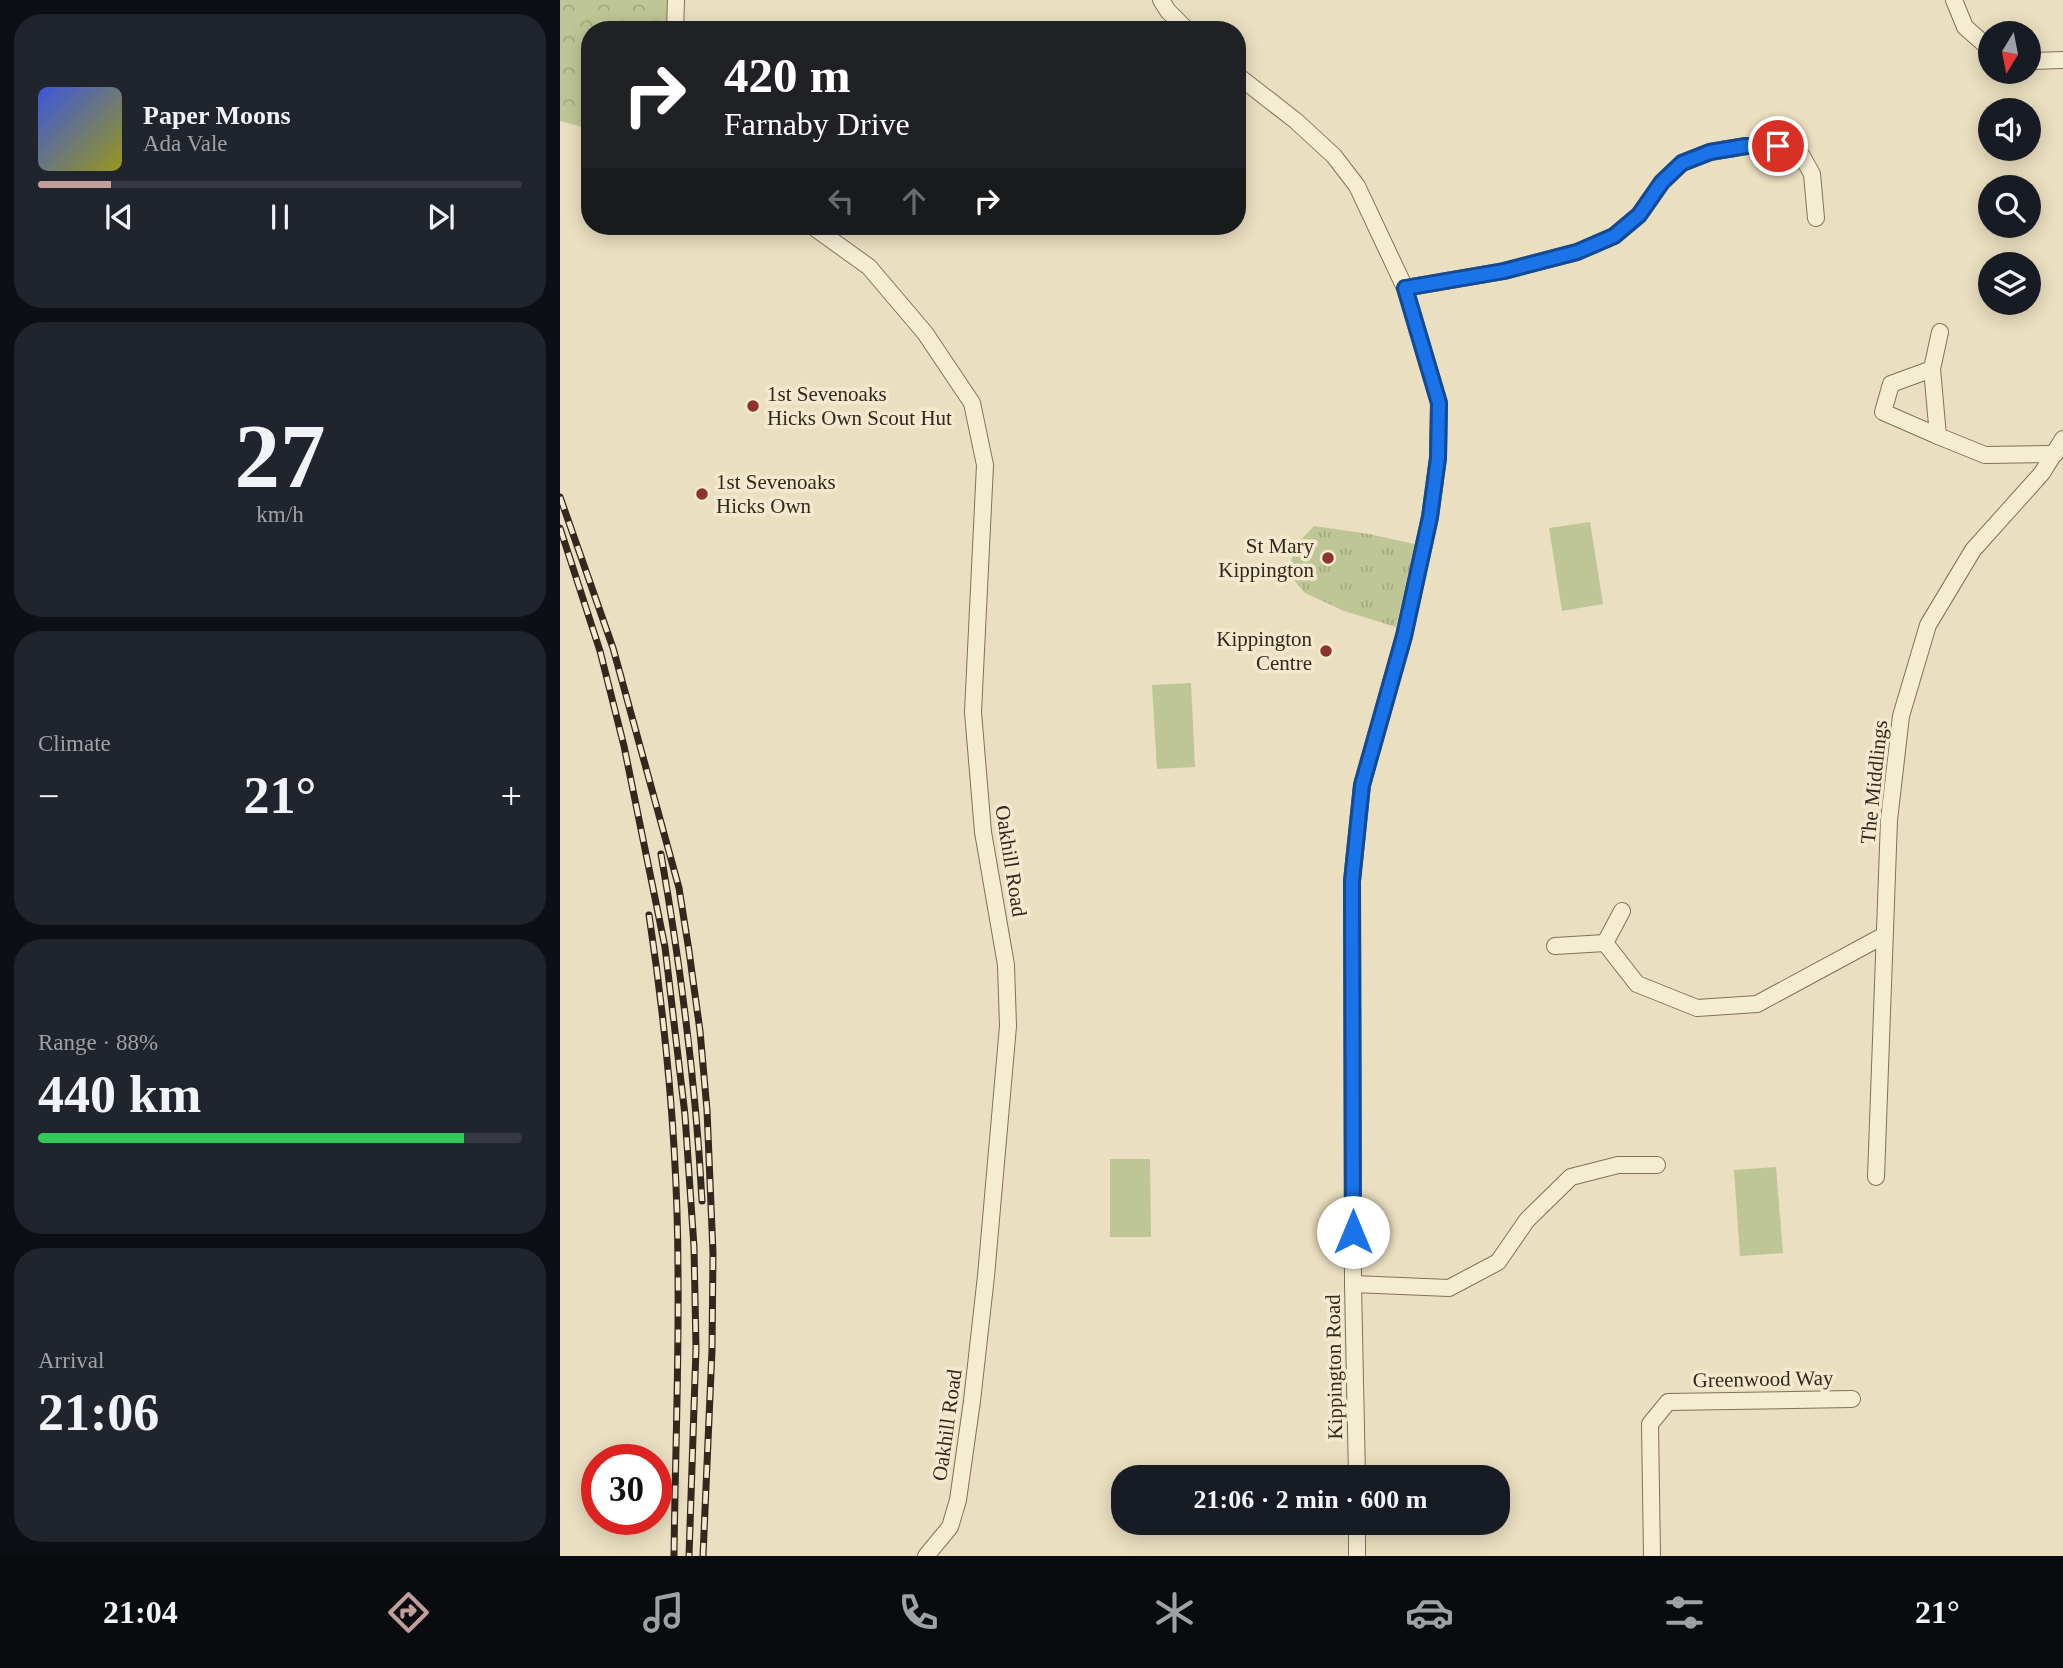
<!DOCTYPE html>
<html lang="en">
<head>
<meta charset="utf-8">
<style>
  :root { --surface:#171b24; --page:#20242c; --text:#f1f3f6; --muted:#9ea1a6; --line:#363941; --accent:#c39d9c }
  body { margin:0; font-family:Georgia,serif; background:var(--page); color:var(--text); height:100vh; display:flex; flex-direction:column; font-size:26px; white-space:nowrap }
  * { box-sizing:border-box; margin:0 }
  p { font-size:23px; color:var(--muted) }
  .icon { flex:none; width:38px; height:38px; fill:none; stroke:currentColor; stroke-width:2; stroke-linecap:round; stroke-linejoin:round }
  .map { position:relative; flex:1; overflow:hidden }
  .side { display:flex; flex-direction:column; gap:14px; padding:14px; background:#0d0f14; width:560px }
  .side>* { flex:none }
  .banner { position:absolute; left:21px; top:21px; width:665px; height:214px; border-radius:28px; box-shadow:0 4px 18px #0003; background:#202124; color:#fff; overflow:hidden }
  .needle { width:46px; rotate:190deg }
  .controls { position:absolute; left:1418px; top:21px; display:grid; gap:14px }
  .controls a { display:grid; place-items:center; width:63px; height:63px; border-radius:50%; background:var(--surface); box-shadow:0 4px 18px #0003; font-size:35px }
  .speed { position:absolute; left:21px; top:1444px; display:flex; gap:14px; font-size:35px; font-weight:700; text-align:center }
  .speed>* { display:grid; place-content:center; width:91px; height:91px; border-radius:50%; background:var(--surface); box-shadow:0 4px 18px #0003; line-height:1 }
  .speed .limit { border:10px solid #d22; background:#fff; color:#111 }
  .pin { position:absolute; display:grid; place-items:center; width:60px; height:60px; color:#fff; margin:-30px; border:4px solid #fff; border-radius:50%; box-shadow:0 2px 7px #0007 }
  .me { position:absolute; width:77px; margin:-38px; rotate:0deg; stroke-linejoin:round; filter:drop-shadow(0 0 5px #0008) }
  .turn { display:flex; align-items:center; gap:24px; height:147px; padding:0 28px; font-size:32px }
  .turn .icon { width:91px; height:91px; stroke-width:2.5 }
  .turn b { display:block; font-size:49px; line-height:60px }
  .lanes { display:flex; align-items:center; height:66px; padding:0 28px; background:#0003; justify-content:center; gap:35px; direction:ltr }
  .lanes .off { opacity:.35 }
  .big { font-size:52px; font-weight:800; line-height:1.1 }
  .side .widget { flex:1; display:flex; flex-direction:column; justify-content:center; gap:10px; min-width:0; padding:0 24px; border-radius:28px; background:var(--page) }
  .side .dial { align-items:center; gap:0 }
  .dial b { font-size:91px; line-height:1 }
  .song { display:flex; align-items:center; gap:21px }
  .cover { width:84px; height:84px; border-radius:10px; background:linear-gradient(135deg,hsl(230 70% 55%),hsl(60 70% 35%)) }
  .played { height:7px; border-radius:4px; background:linear-gradient(90deg,var(--accent) 15%,var(--line) 15%) }
  .keys { display:flex; justify-content:space-around; direction:ltr }
  .heat { display:flex; justify-content:space-between; align-items:center; font-size:38px; direction:ltr }
  .charge { height:10px; border-radius:5px; background:linear-gradient(90deg,#34c759 88%,var(--line) 0) }
  .trip { position:absolute; left:551px; top:1465px; width:399px; height:70px; border-radius:28px; background:var(--surface); box-shadow:0 4px 18px #0003; font-weight:800; line-height:70px; text-align:center }
  .tabs { display:flex; height:112px; justify-content:space-around; align-items:center; background:#090b0e; color:var(--muted) }
  .tabs .icon { width:49px; height:49px }
  .tabs .selected { color:var(--accent) }
  .tabs b { font-size:32px; color:var(--text) }
  main { display:flex; flex:1; min-height:0 }
  .map>svg:first-child { display:block }
  .grass { fill:url(#grass-tufts) }
  .forest { fill:url(#forest-crowns) }
  .garden { fill:#bec695 }
  .lines { fill:none; stroke-linecap:round; stroke-linejoin:round }
  .minor-casing { stroke:#817159; stroke-width:18 }
  .minor { stroke:#f5edd2; stroke-width:16 }
  .rail-casing { stroke:#32281d; stroke-width:7 }
  .rail { stroke:#f2e9cf; stroke-width:4.5; stroke-dasharray:13; stroke-linecap:butt }
  .route-casing { stroke:#114b97; stroke-width:18 }
  .route { stroke:#1a73e8; stroke-width:12 }
  .poi-dot { fill:#8b332e; stroke:#f2e9cf; stroke-width:2.5 }
  .labels { text-anchor:middle; dominant-baseline:central; stroke-width:7; stroke-linejoin:round; paint-order:stroke }
  .poi-label { font-size:21px; fill:#32281d; stroke:#f2e9cf; text-anchor:start }
  .street-label { font-size:21px; fill:#32281d; stroke:#f2e9cf }
</style>
</head>
<body>
<main>
<section class="side">
<div class="widget">
<div class="song"><i class="cover"></i><div><b>Paper Moons</b><p>Ada Vale</p></div></div>
<div class="played"></div>
<div class="keys"><svg class="icon" aria-label="previous" viewBox="0 0 24 24"><path d="M18 5L8 12l10 7zM5 5v14"/></svg><svg class="icon" aria-label="pause" viewBox="0 0 24 24"><path d="M8 5v14M16 5v14"/></svg><svg class="icon" aria-label="next" viewBox="0 0 24 24"><path d="M6 5l10 7-10 7zM19 5v14"/></svg></div>
</div>
<div class="widget dial"><b>27</b><p>km/h</p></div>
<div class="widget"><p>Climate</p>
<div class="heat"><a>−</a><b class="big">21°</b><a>+</a></div>
</div>
<div class="widget"><p>Range · 88%</p><b class="big">440 km</b><div class="charge"></div></div>
<div class="widget"><p>Arrival</p><b class="big">21:06</b></div>
</section>
<div class="map">
<svg width="1503" height="1556" viewBox="0 0 1503 1556">
  <defs>
    <pattern id="grass-tufts" width="24" height="20" patternUnits="userSpaceOnUse" patternTransform="scale(1.75)"><rect width="24" height="20" fill="#bec695"/><path d="M3 7l-1-3M5 7V3M7 7l1-3M15 17l-1-3M17 17v-4M19 17l1-3" fill="none" stroke="#a4aa80"/></pattern>
    <pattern id="forest-crowns" width="20" height="18" patternUnits="userSpaceOnUse" patternTransform="scale(1.75)"><rect width="20" height="18" fill="#bec695"/><path d="M2 6a3 3 0 1 1 6 0M12 15a3 3 0 1 1 6 0" fill="none" stroke="#a4aa80"/></pattern>
  </defs>
  <rect width="100%" height="100%" fill="#eadfc0"/>
  <!-- grass -->
  <path class="grass" d="M754,526L809,534L855,544L836,627L784,611L745,593L730,575C732,547 736,545 754,526Z"/>
  <!-- forest -->
  <path class="forest" d="M0,0H115L114,30H30V129L0,121Z"/>
  <!-- garden -->
  <g class="garden">
    <path d="M1030,522L1043,604L1002,611L989,528Z"/>
    <path d="M631,683L635,767L597,769L592,685Z"/>
    <path d="M550,1159H590L591,1237H550Z"/>
    <path d="M1216,1167L1223,1253L1180,1256L1174,1170Z"/>
  </g>
  <g class="lines">
    <defs>
      <g id="minor">
        <path d="M601,0L608,11L627,30"/>
        <path d="M1394,0L1405,27L1430,49"/>
        <path d="M115,30L116,0"/>
        <path d="M1468,61L1503,60"/>
        <path d="M677,75L736,121L774,156L797,186L845,288L879,403L878,458L870,517L844,636L802,785L792,881L793,1284L797,1477"/>
        <path d="M252,226L309,267L365,333L412,403L425,465L413,712L423,832L446,965L448,1026L426,1276L412,1401L398,1500L390,1527L366,1556"/>
        <path d="M845,288L944,271L1017,252L1054,236L1079,215L1102,182L1122,163L1150,152L1186,146H1218L1242,156L1252,174L1256,218"/>
        <path d="M1380,332L1372,369L1378,436L1425,455L1495,454"/>
        <path d="M1372,369L1331,384L1323,412L1378,436"/>
        <path d="M1062,911L1045,943L1077,984L1137,1008L1197,1004L1323,936"/>
        <path d="M995,946L1045,943"/>
        <path d="M1316,1177L1329,820L1341,716L1368,625L1413,550L1482,473L1503,439"/>
        <path d="M793,1284L889,1288L938,1262L967,1220L1011,1177L1058,1165H1097"/>
        <path d="M797,1522V1556"/>
        <path d="M1092,1556L1090,1424L1108,1402L1292,1399"/>
      </g>
    </defs>
    <!-- minor casing -->
    <use href="#minor" class="minor-casing"/>
    <!-- minor -->
    <use href="#minor" class="minor"/>
    <defs>
      <g id="rail">
        <path d="M0,497L53,648L119,888L129,951L140,1031L147,1110L153,1253L152,1350L143,1556"/>
        <path d="M0,528L40,651L64,746L105,947L125,1115L134,1247L136,1348L129,1556"/>
        <path d="M101,854C121,969 136,1085 142,1201"/>
        <path d="M89,915C107,1034 118,1155 118,1275C119,1368 115,1462 114,1556"/>
      </g>
    </defs>
    <!-- rail casing -->
    <use href="#rail" class="rail-casing"/>
    <!-- rail -->
    <use href="#rail" class="rail"/>
  </g>
  <g class="lines">
    <defs>
      <path id="route" d="M793,1232L792,881L802,785L844,636L870,517L878,458L879,403L845,288L944,271L1017,252L1054,236L1079,215L1102,182L1122,163L1150,152L1186,146H1218"/>
    </defs>
    <!-- route casing -->
    <use href="#route" class="route-casing"/>
    <!-- route -->
    <use href="#route" class="route"/>
  </g>
  <!-- markers -->
  <g class="poi-dot">
    <circle cx="193" cy="406" r="7"/>
    <circle cx="142" cy="494" r="7"/>
    <circle cx="768" cy="558" r="7"/>
    <circle cx="766" cy="651" r="7"/>
  </g>
  <g class="labels">
    <!-- poi labels -->
    <g class="poi-label">
      <text x="207" y="394">1st Sevenoaks<tspan x="207" dy="24">Hicks Own Scout Hut</tspan></text>
      <text x="156" y="482">1st Sevenoaks<tspan x="156" dy="24">Hicks Own</tspan></text>
      <text x="754" y="546" text-anchor="end">St Mary<tspan x="754" dy="24">Kippington</tspan></text>
      <text x="752" y="639" text-anchor="end">Kippington<tspan x="752" dy="24">Centre</tspan></text>
    </g>
    <!-- street labels -->
    <g class="street-label">
      <text transform="translate(1314 782) rotate(-84)">The Middlings</text>
      <text transform="translate(451 861) rotate(81)">Oakhill Road</text>
      <text transform="translate(774 1367) rotate(-91)">Kippington Road</text>
      <text transform="translate(1203 1379) rotate(-1)">Greenwood Way</text>
      <text transform="translate(387 1425) rotate(-82)">Oakhill Road</text>
    </g>
  </g>
</svg>
<div class="controls">
<a><svg class="needle" viewBox="-14 -14 28 28"><path d="M0-13l5 13h-10z" fill="#e53935"/><path d="M0 13l5-13h-10z" fill="#9ea1a6"/></svg></a>
<a><svg class="icon" aria-label="sound" viewBox="0 0 24 24"><path d="M4 9h4l5-4v14l-5-4H4zM17 9q2 3 0 6"/></svg></a>
<a><svg class="icon" aria-label="search" viewBox="0 0 24 24"><circle cx="10" cy="10" r="6"/><path d="M15 15l6 6"/></svg></a>
<a><svg class="icon" aria-label="layers" viewBox="0 0 24 24"><path d="M12 4l9 5-9 5-9-5zM3 14l9 5 9-5"/></svg></a>
</div>
<div class="speed"><div class="limit">30</div></div>
<div class="pin" style="left:1218px;top:146px;background:#d93025"><svg class="icon" aria-label="arrive" viewBox="0 0 24 24"><path d="M6 21V4h12l-3 4 3 4H6"/></svg></div>
<svg class="me" style="left:793px;top:1232px" viewBox="-20 -20 40 40"><circle r="19" fill="#fff"/><path d="M0-13L10 11 0 6-10 11z" fill="#1a73e8"/></svg>
<div class="trip">21:06 · 2 min · 600 m</div>
<div class="banner">
<div class="turn"><svg class="icon" aria-label="right" viewBox="0 0 24 24"><path d="M7 20v-9h11M14 6l5 5-5 5"/></svg><div><b>420 m</b>Farnaby Drive</div></div>
<div class="lanes"><svg class="icon off" aria-label="left" viewBox="0 0 24 24"><path d="M17 20v-9H6M10 6l-5 5 5 5"/></svg><svg class="icon off" aria-label="ahead" viewBox="0 0 24 24"><path d="M12 20V5M6 11l6-6 6 6"/></svg><svg class="icon" aria-label="right" viewBox="0 0 24 24"><path d="M7 20v-9h11M14 6l5 5-5 5"/></svg></div>
</div>
</div>
</main>
<nav class="tabs">
<b>21:04</b>
<svg class="icon selected" aria-label="directions" viewBox="0 0 24 24"><path d="M12 3l9 9-9 9-9-9zM9 14v-3h6M13 9l2 2-2 2"/></svg>
<svg class="icon" aria-label="music" viewBox="0 0 24 24"><path d="M9 18V5l10-2v13"/><circle cx="6" cy="18" r="3"/><circle cx="16" cy="16" r="3"/></svg>
<svg class="icon" aria-label="phone" viewBox="0 0 24 24"><path d="M5 4h4l2 5-3 2q2 4 5 5l2-3 5 2v4C11 20 4 13 5 4z"/></svg>
<svg class="icon" aria-label="climate" viewBox="0 0 24 24"><path d="M12 3v18M4 7l16 10M4 17L20 7"/></svg>
<svg class="icon" aria-label="car" viewBox="0 0 24 24"><path d="M5 17H2v-5l4-1 3-4h7l3 4 3 1v5h-3M9 17h6M6 11h13"/><circle cx="7" cy="17" r="2"/><circle cx="17" cy="17" r="2"/></svg>
<svg class="icon" aria-label="filters" viewBox="0 0 24 24"><path d="M4 7h16M4 17h16"/><circle cx="9" cy="7" r="2"/><circle cx="15" cy="17" r="2"/></svg>
<b>21°</b>
</nav>
</body>
</html>
